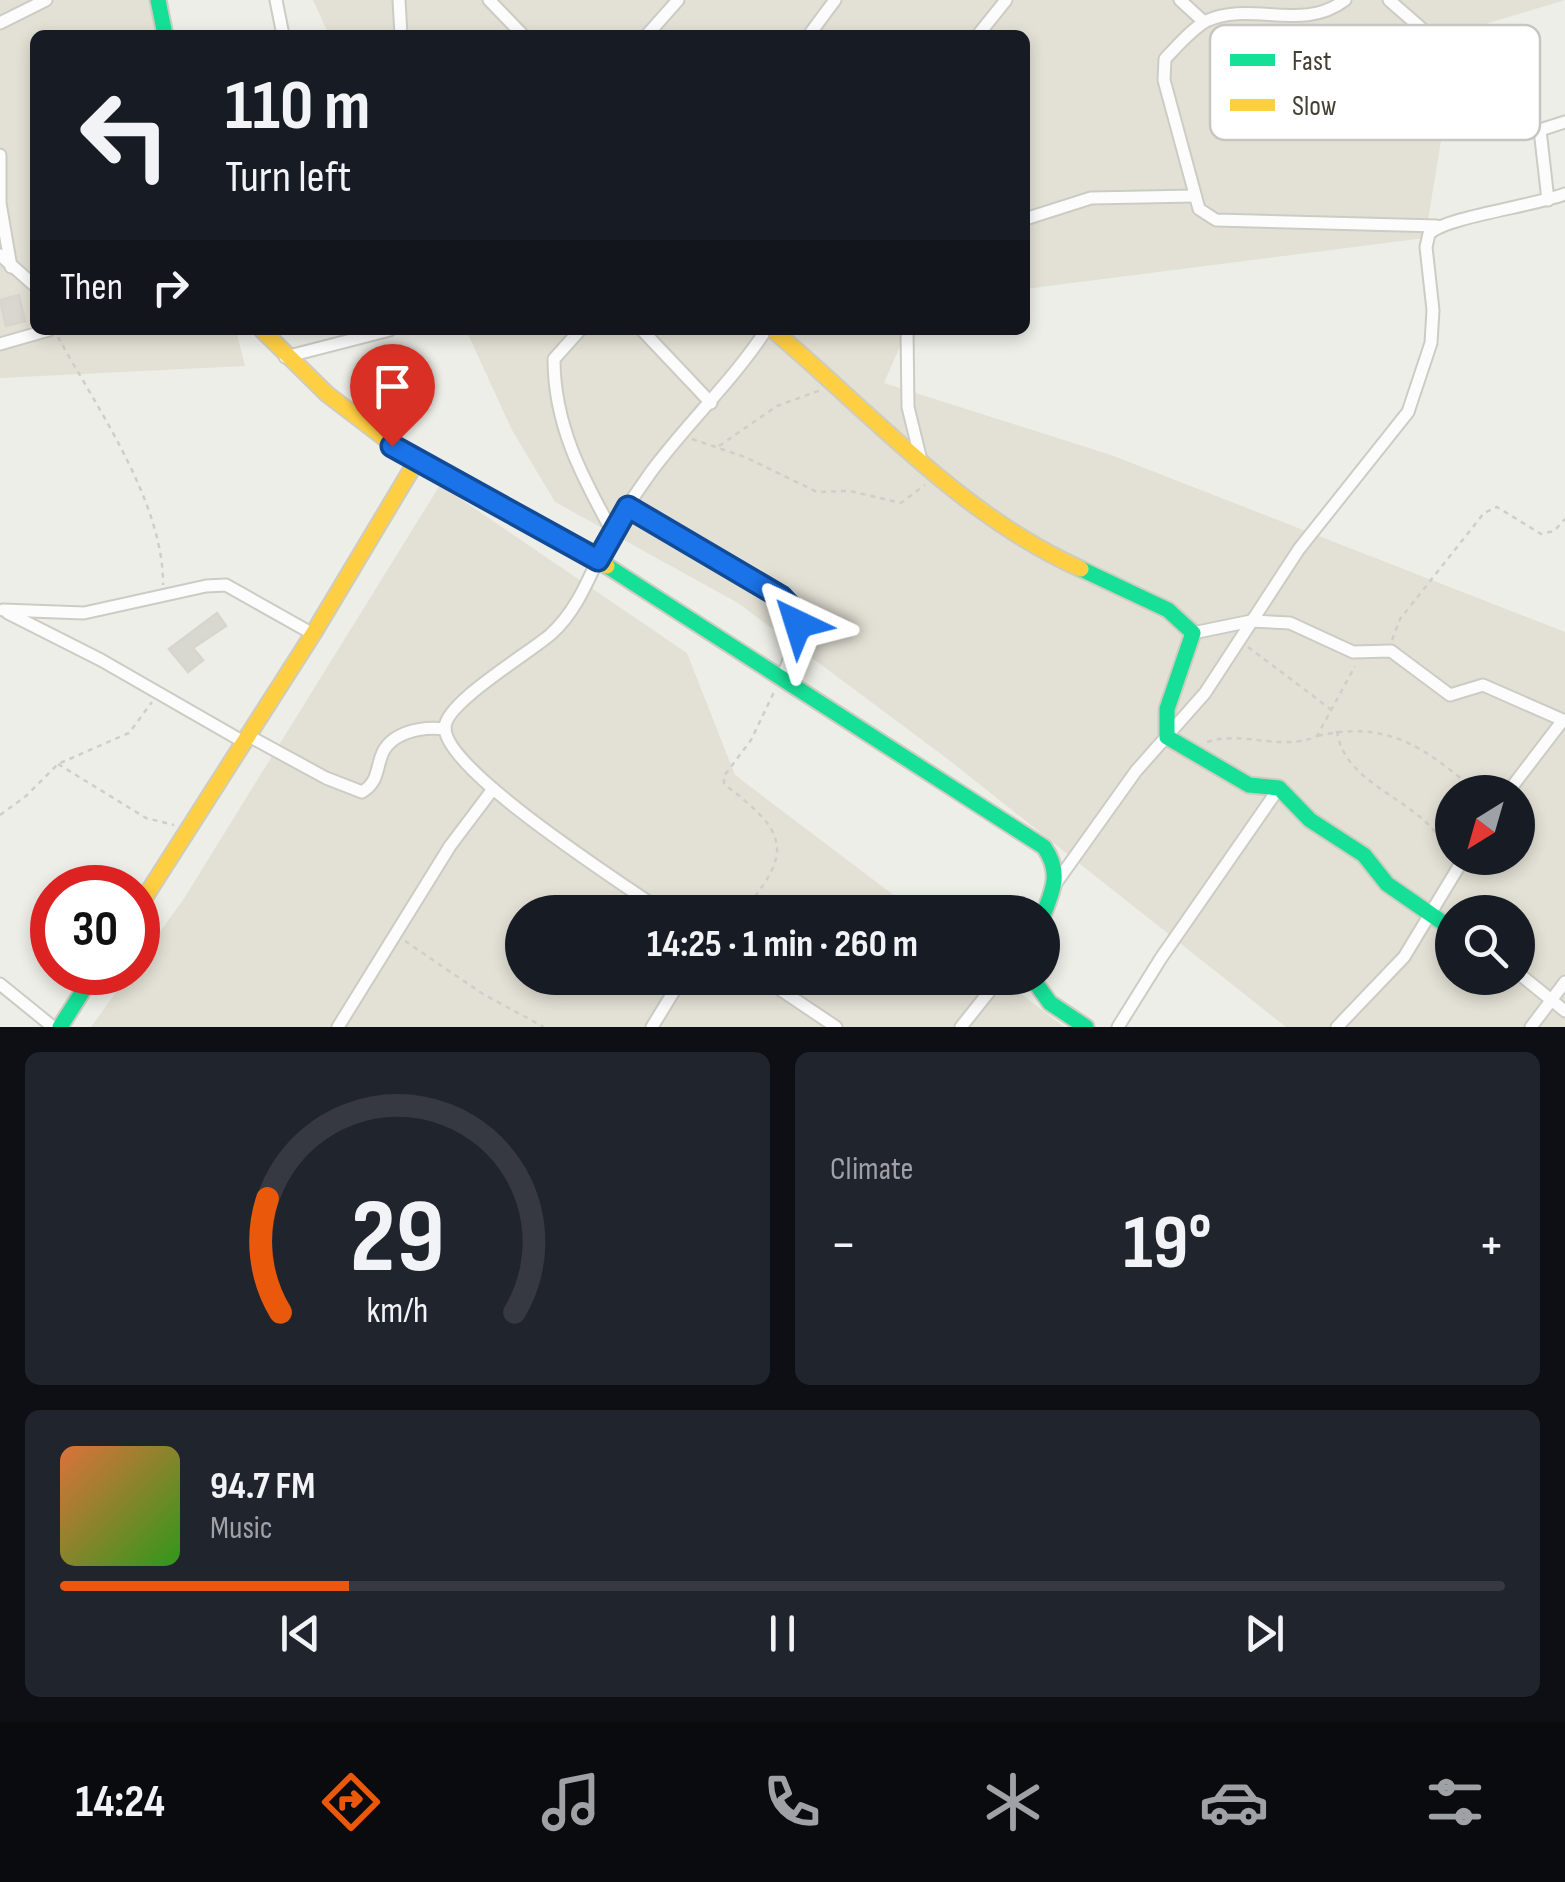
<!DOCTYPE html>
<html lang="en">
<head>
<meta charset="utf-8">
<style>
  :root { --surface:#171b24; --page:#20242c; --text:#f1f3f6; --muted:#9ea1a6; --line:#363941; --accent:#ea580c }
  body { margin:0; font-family:"Sofia Sans Condensed",sans-serif; background:var(--page); color:var(--text); height:100vh; display:flex; flex-direction:column; font-size:38px; white-space:nowrap }
  * { box-sizing:border-box; margin:0 }
  p { font-size:32px; color:var(--muted) }
  .icon { flex:none; width:55px; height:55px; fill:none; stroke:currentColor; stroke-width:2; stroke-linecap:round; stroke-linejoin:round }
  .map { position:relative; height:1027px; overflow:hidden }
  .details { display:flex; flex-direction:column; gap:25px; padding:25px; background:#0d0f14; flex:1 }
  .details>* { flex:none }
  .top-card { position:absolute; left:30px; top:30px; width:1000px; height:305px; border-radius:15px; box-shadow:0 5px 15px #0003; background:#171b24; color:var(--text); overflow:hidden }
  .needle { width:65px; rotate:217deg }
  .controls { position:absolute; left:1435px; top:775px; display:grid; gap:20px }
  .controls a { display:grid; place-items:center; width:100px; height:100px; border-radius:50%; background:var(--surface); box-shadow:0 5px 15px #0003; font-size:50px }
  .speed { position:absolute; left:30px; top:865px; display:flex; gap:20px; font-size:50px; font-weight:700; text-align:center }
  .speed>* { display:grid; place-content:center; width:130px; height:130px; border-radius:50%; background:var(--surface); box-shadow:0 5px 15px #0003; line-height:1 }
  .speed .limit { border:15px solid #d22; background:#fff; color:#111 }
  .pin { position:absolute; display:grid; place-items:center; width:85px; height:85px; color:#fff; margin:-102px -42px; border-radius:50% 50% 50% 0; rotate:-45deg; box-shadow:0 0 10px #0007 }
  .pin .icon { rotate:45deg }
  .me { position:absolute; width:110px; margin:-55px; rotate:319deg; stroke-linejoin:round; filter:drop-shadow(0 0 8px #0008) }
  .turn { display:flex; align-items:center; gap:35px; height:210px; padding:0 30px; font-size:45px }
  .turn .icon { width:130px; height:130px; stroke-width:2.5 }
  .turn b { display:block; font-size:70px; line-height:85px }
  .then { display:flex; align-items:center; height:95px; padding:0 30px; background:#0003; gap:20px; font-size:38px }
  .big { font-size:75px; font-weight:700; line-height:1.1 }
  .details .card { flex:1; display:flex; flex-direction:column; justify-content:center; gap:15px; min-width:0; padding:0 35px; border-radius:15px; background:var(--page) }
  .details .dial { align-items:center; gap:0 }
  .dial svg { height:260px; overflow:visible; fill:none; stroke:var(--line); stroke-width:7; stroke-linecap:round; text-anchor:middle }
  .dial text { fill:var(--text); stroke:none }
  .song { display:flex; align-items:center; gap:30px }
  .cover { width:120px; height:120px; border-radius:15px; background:linear-gradient(135deg,hsl(20 70% 55%),hsl(110 70% 35%)) }
  .played { height:10px; border-radius:5px; background:linear-gradient(90deg,var(--accent) 20%,var(--line) 20%) }
  .keys { display:flex; justify-content:space-around; direction:ltr }
  .heat { display:flex; justify-content:space-between; align-items:center; font-size:55px; direction:ltr }
  .details .tiles { flex:1; display:grid; gap:25px; grid-template-columns:1fr 1fr }
  .card:last-child { grid-column:span 2 }
  .trip { position:absolute; left:505px; top:895px; width:555px; height:100px; border-radius:50px; background:var(--surface); box-shadow:0 5px 15px #0003; font-weight:700; line-height:100px; text-align:center }
  .menu { display:flex; height:160px; justify-content:space-around; align-items:center; background:#090b0e; color:var(--muted) }
  .menu .icon { width:70px; height:70px }
  .menu .on { color:var(--accent) }
  .menu b { font-size:45px; color:var(--text) }
  .map>svg:first-child { display:block }
  .residential { fill:#e3e1d5; fill-rule:evenodd }
  .building { fill:#d8d7d0; stroke:#d6d5ce; stroke-width:2.5 }
  .lines { fill:none; stroke-linecap:round; stroke-linejoin:round }
  .street-casing { stroke:#ccccc5; stroke-width:15 }
  .fast-casing { stroke:#ceccbf; stroke-width:19 }
  .slow-casing { stroke:#ceccbf; stroke-width:19 }
  .path { stroke:#d0cec9; stroke-width:2.5; stroke-dasharray:5 5; stroke-linecap:butt }
  .street { stroke:#fcfcfc; stroke-width:11 }
  .fast { stroke:#16e098; stroke-width:15 }
  .slow { stroke:#ffcf43; stroke-width:15 }
  .route-casing { stroke:#114b97; stroke-width:25 }
  .route { stroke:#1a73e8; stroke-width:18 }
  .key { fill:#fff; stroke:#c7c6c2; stroke-width:2.5 }
  .key-label { font-size:28px; fill:#444134 }
</style>
</head>
<body>
<div class="map">
<svg width="1565" height="1027" viewBox="0 0 1565 1027">
  <rect width="100%" height="100%" fill="#eeeee8"/>
  <!-- residential -->
  <g class="residential">
    <path d="M0,0H155L164,35H35V330H236L245,366L0,378Z"/>
    <path d="M313,0H1565L1459,32L1425,238L1025,289V35H329Z"/>
    <path d="M466,330H907L884,383L1111,455L1565,632V1027H1286L945,757L738,603L555,502L512,430ZM1452,792H1518V858H1452ZM1452,912H1518V978H1452Z"/>
    <path d="M440,485L687,653L735,775L916,912H522V978H1001L1064,1027H91L130,973L138,972V962L183,900Z"/>
  </g>
  <!-- building -->
  <g class="building">
    <path d="M19,295L25,321L6,326L0,300Z"/>
    <path d="M217,613L226,626L193,648L203,660L188,672L169,649Z"/>
  </g>
  <g class="lines">
    <defs>
      <g id="street">
        <path d="M276,0L283,35"/>
        <path d="M399,0L401,35"/>
        <path d="M489,0L523,35"/>
        <path d="M1180,0L1204,22"/>
        <path d="M1345,0C1302,33 1251,0 1206,21C1191,30 1177,46 1165,59L1164,80L1199,209L1216,220L1437,226"/>
        <path d="M1389,0L1530,123L1540,130L1565,122"/>
        <path d="M0,23L46,0"/>
        <path d="M647,35L678,0"/>
        <path d="M809,35L835,0"/>
        <path d="M978,35L1006,0"/>
        <path d="M1540,130L1548,200"/>
        <path d="M0,155V203L11,267"/>
        <path d="M1025,219L1091,198L1195,196"/>
        <path d="M0,255L35,286"/>
        <path d="M580,330L554,359C554,424 581,475 612,531"/>
        <path d="M642,330L711,403"/>
        <path d="M907,330L908,407L921,460"/>
        <path d="M0,344L49,330"/>
        <path d="M285,357L390,330"/>
        <path d="M628,507L781,597C808,626 794,647 781,680"/>
        <path d="M3,610L84,613L206,586L226,585L313,634"/>
        <path d="M8,613L101,660L242,741"/>
        <path d="M1193,633L1251,621L1290,623L1353,652L1391,651L1450,695L1483,685L1565,721"/>
        <path d="M247,735L326,778L362,792C377,783 376,772 381,757C389,732 422,726 445,729"/>
        <path d="M1508,792L1563,720"/>
        <path d="M1056,883L1136,771L1205,693L1299,549L1408,412L1431,343L1433,310L1426,247L1429,234C1445,217 1534,206 1565,194"/>
        <path d="M663,912C625,885 445,771 445,728C444,703 531,652 551,634C580,608 592,569 609,536C621,514 637,492 651,472C687,423 732,382 766,330"/>
        <path d="M1518,973L1565,1011"/>
        <path d="M763,978L836,1027"/>
        <path d="M0,984L53,1027"/>
        <path d="M338,1027L450,846L493,789"/>
        <path d="M652,1027L682,978"/>
        <path d="M961,1027L1000,978"/>
        <path d="M1118,1027L1161,958L1279,788"/>
        <path d="M1337,1027L1404,957L1464,858"/>
        <path d="M1531,1027L1565,982"/>
      </g>
      <g id="fast">
        <path d="M158,0L165,35"/>
        <path d="M607,566L1044,847C1062,873 1053,890 1042,918"/>
        <path d="M1081,569L1168,610L1193,633L1167,709V737L1249,785L1279,788L1310,820L1364,855L1387,884L1452,929"/>
        <path d="M1032,978L1050,1003L1086,1027"/>
        <path d="M60,1027L95,972"/>
      </g>
      <g id="slow">
        <path d="M262,330L327,394L416,462L607,566"/>
        <path d="M773,330C870,412 963,517 1081,569"/>
        <path d="M138,908L313,634L416,462"/>
      </g>
    </defs>
    <!-- street casing -->
    <use href="#street" class="street-casing"/>
    <!-- fast casing -->
    <use href="#fast" class="fast-casing"/>
    <!-- slow casing -->
    <use href="#slow" class="slow-casing"/>
    <!-- path -->
    <g class="path">
      <path d="M58,337C97,408 164,503 163,585"/>
      <path d="M692,439L745,457L817,492L850,491L901,503L925,485"/>
      <path d="M719,446L777,406L821,390"/>
      <path d="M1392,640L1400,619L1484,513L1497,507L1541,534L1554,531L1565,519"/>
      <path d="M1248,647L1333,711"/>
      <path d="M1337,731C1345,790 1427,798 1449,855"/>
      <path d="M1318,736C1387,719 1427,749 1477,792"/>
      <path d="M1207,742C1243,730 1282,752 1317,736L1355,666"/>
      <path d="M58,764L146,818L174,825"/>
      <path d="M0,815L26,796L58,764L129,733L152,702"/>
      <path d="M1437,832L1452,840"/>
      <path d="M742,912C795,851 787,832 724,784V776L751,740L775,690"/>
      <path d="M405,941L483,994L544,1027"/>
    </g>
    <!-- street -->
    <use href="#street" class="street"/>
    <!-- fast -->
    <use href="#fast" class="fast"/>
    <!-- slow -->
    <use href="#slow" class="slow"/>
  </g>
  <g class="lines">
    <defs>
      <path id="route" d="M392,446L598,560L628,507L781,597L795,612L798,624"/>
    </defs>
    <!-- route casing -->
    <use href="#route" class="route-casing"/>
    <!-- route -->
    <use href="#route" class="route"/>
  </g>
  <!-- legend -->
  <rect x="1210" y="25" width="330" height="115" rx="15" class="key"/>
  <rect x="1230" y="54" width="45" height="12" fill="#16e098"/>
  <rect x="1230" y="99" width="45" height="12" fill="#ffcf43"/>
  <g class="key-label">
    <text x="1292" y="70">Fast</text>
    <text x="1292" y="115">Slow</text>
  </g>
</svg>
<div class="controls">
<a><svg class="needle" viewBox="-14 -14 28 28"><path d="M0-13l5 13h-10z" fill="#e53935"/><path d="M0 13l5-13h-10z" fill="#9ea1a6"/></svg></a>
<a><svg class="icon" aria-label="search" viewBox="0 0 24 24"><circle cx="10" cy="10" r="6"/><path d="M15 15l6 6"/></svg></a>
</div>
<div class="speed"><div class="limit">30</div></div>
<div class="pin" style="left:392px;top:446px;background:#d93025"><svg class="icon" aria-label="arrive" viewBox="0 0 24 24"><path d="M6 21V4h12l-3 4 3 4H6"/></svg></div>
<svg class="me" style="left:798px;top:624px" viewBox="-20 -20 40 40"><path d="M0-17L14 15 0 8-14 15z" fill="#1a73e8" stroke="#fff" stroke-width="4"/></svg>
<div class="trip">14:25 · 1 min · 260 m</div>
<div class="top-card">
<div class="turn"><svg class="icon" aria-label="left" viewBox="0 0 24 24"><path d="M17 20v-9H6M10 6l-5 5 5 5"/></svg><div><b>110 m</b>Turn left</div></div>
<div class="then">Then<svg class="icon" aria-label="right" viewBox="0 0 24 24"><path d="M7 20v-9h11M14 6l5 5-5 5"/></svg></div>
</div>
</div>
<section class="details">
<div class="tiles">
<div class="card dial"><svg viewBox="0 0 100 80">
<path d="M14 69A42 42 0 1 1 86 69"/>
<path d="M14 69A42 42 0 0 1 10 34" stroke="#ea580c"/>
<text x="50" y="56" font-size="32" font-weight="700">29</text>
<text x="50" y="72" font-size="11">km/h</text>
</svg></div>
<div class="card"><p>Climate</p>
<div class="heat"><a>−</a><b class="big">19°</b><a>+</a></div>
</div>
<div class="card">
<div class="song"><i class="cover"></i><div><b>94.7 FM</b><p>Music</p></div></div>
<div class="played"></div>
<div class="keys"><svg class="icon" aria-label="previous" viewBox="0 0 24 24"><path d="M18 5L8 12l10 7zM5 5v14"/></svg><svg class="icon" aria-label="pause" viewBox="0 0 24 24"><path d="M8 5v14M16 5v14"/></svg><svg class="icon" aria-label="next" viewBox="0 0 24 24"><path d="M6 5l10 7-10 7zM19 5v14"/></svg></div>
</div>
</div>
</section>
<nav class="menu">
<b>14:24</b>
<svg class="icon on" aria-label="directions" viewBox="0 0 24 24"><path d="M12 3l9 9-9 9-9-9zM9 14v-3h6M13 9l2 2-2 2"/></svg>
<svg class="icon" aria-label="music" viewBox="0 0 24 24"><path d="M9 18V5l10-2v13"/><circle cx="6" cy="18" r="3"/><circle cx="16" cy="16" r="3"/></svg>
<svg class="icon" aria-label="phone" viewBox="0 0 24 24"><path d="M5 4h4l2 5-3 2q2 4 5 5l2-3 5 2v4C11 20 4 13 5 4z"/></svg>
<svg class="icon" aria-label="climate" viewBox="0 0 24 24"><path d="M12 3v18M4 7l16 10M4 17L20 7"/></svg>
<svg class="icon" aria-label="car" viewBox="0 0 24 24"><path d="M5 17H2v-5l4-1 3-4h7l3 4 3 1v5h-3M9 17h6M6 11h13"/><circle cx="7" cy="17" r="2"/><circle cx="17" cy="17" r="2"/></svg>
<svg class="icon" aria-label="filters" viewBox="0 0 24 24"><path d="M4 7h16M4 17h16"/><circle cx="9" cy="7" r="2"/><circle cx="15" cy="17" r="2"/></svg>
</nav>
</body>
</html>
